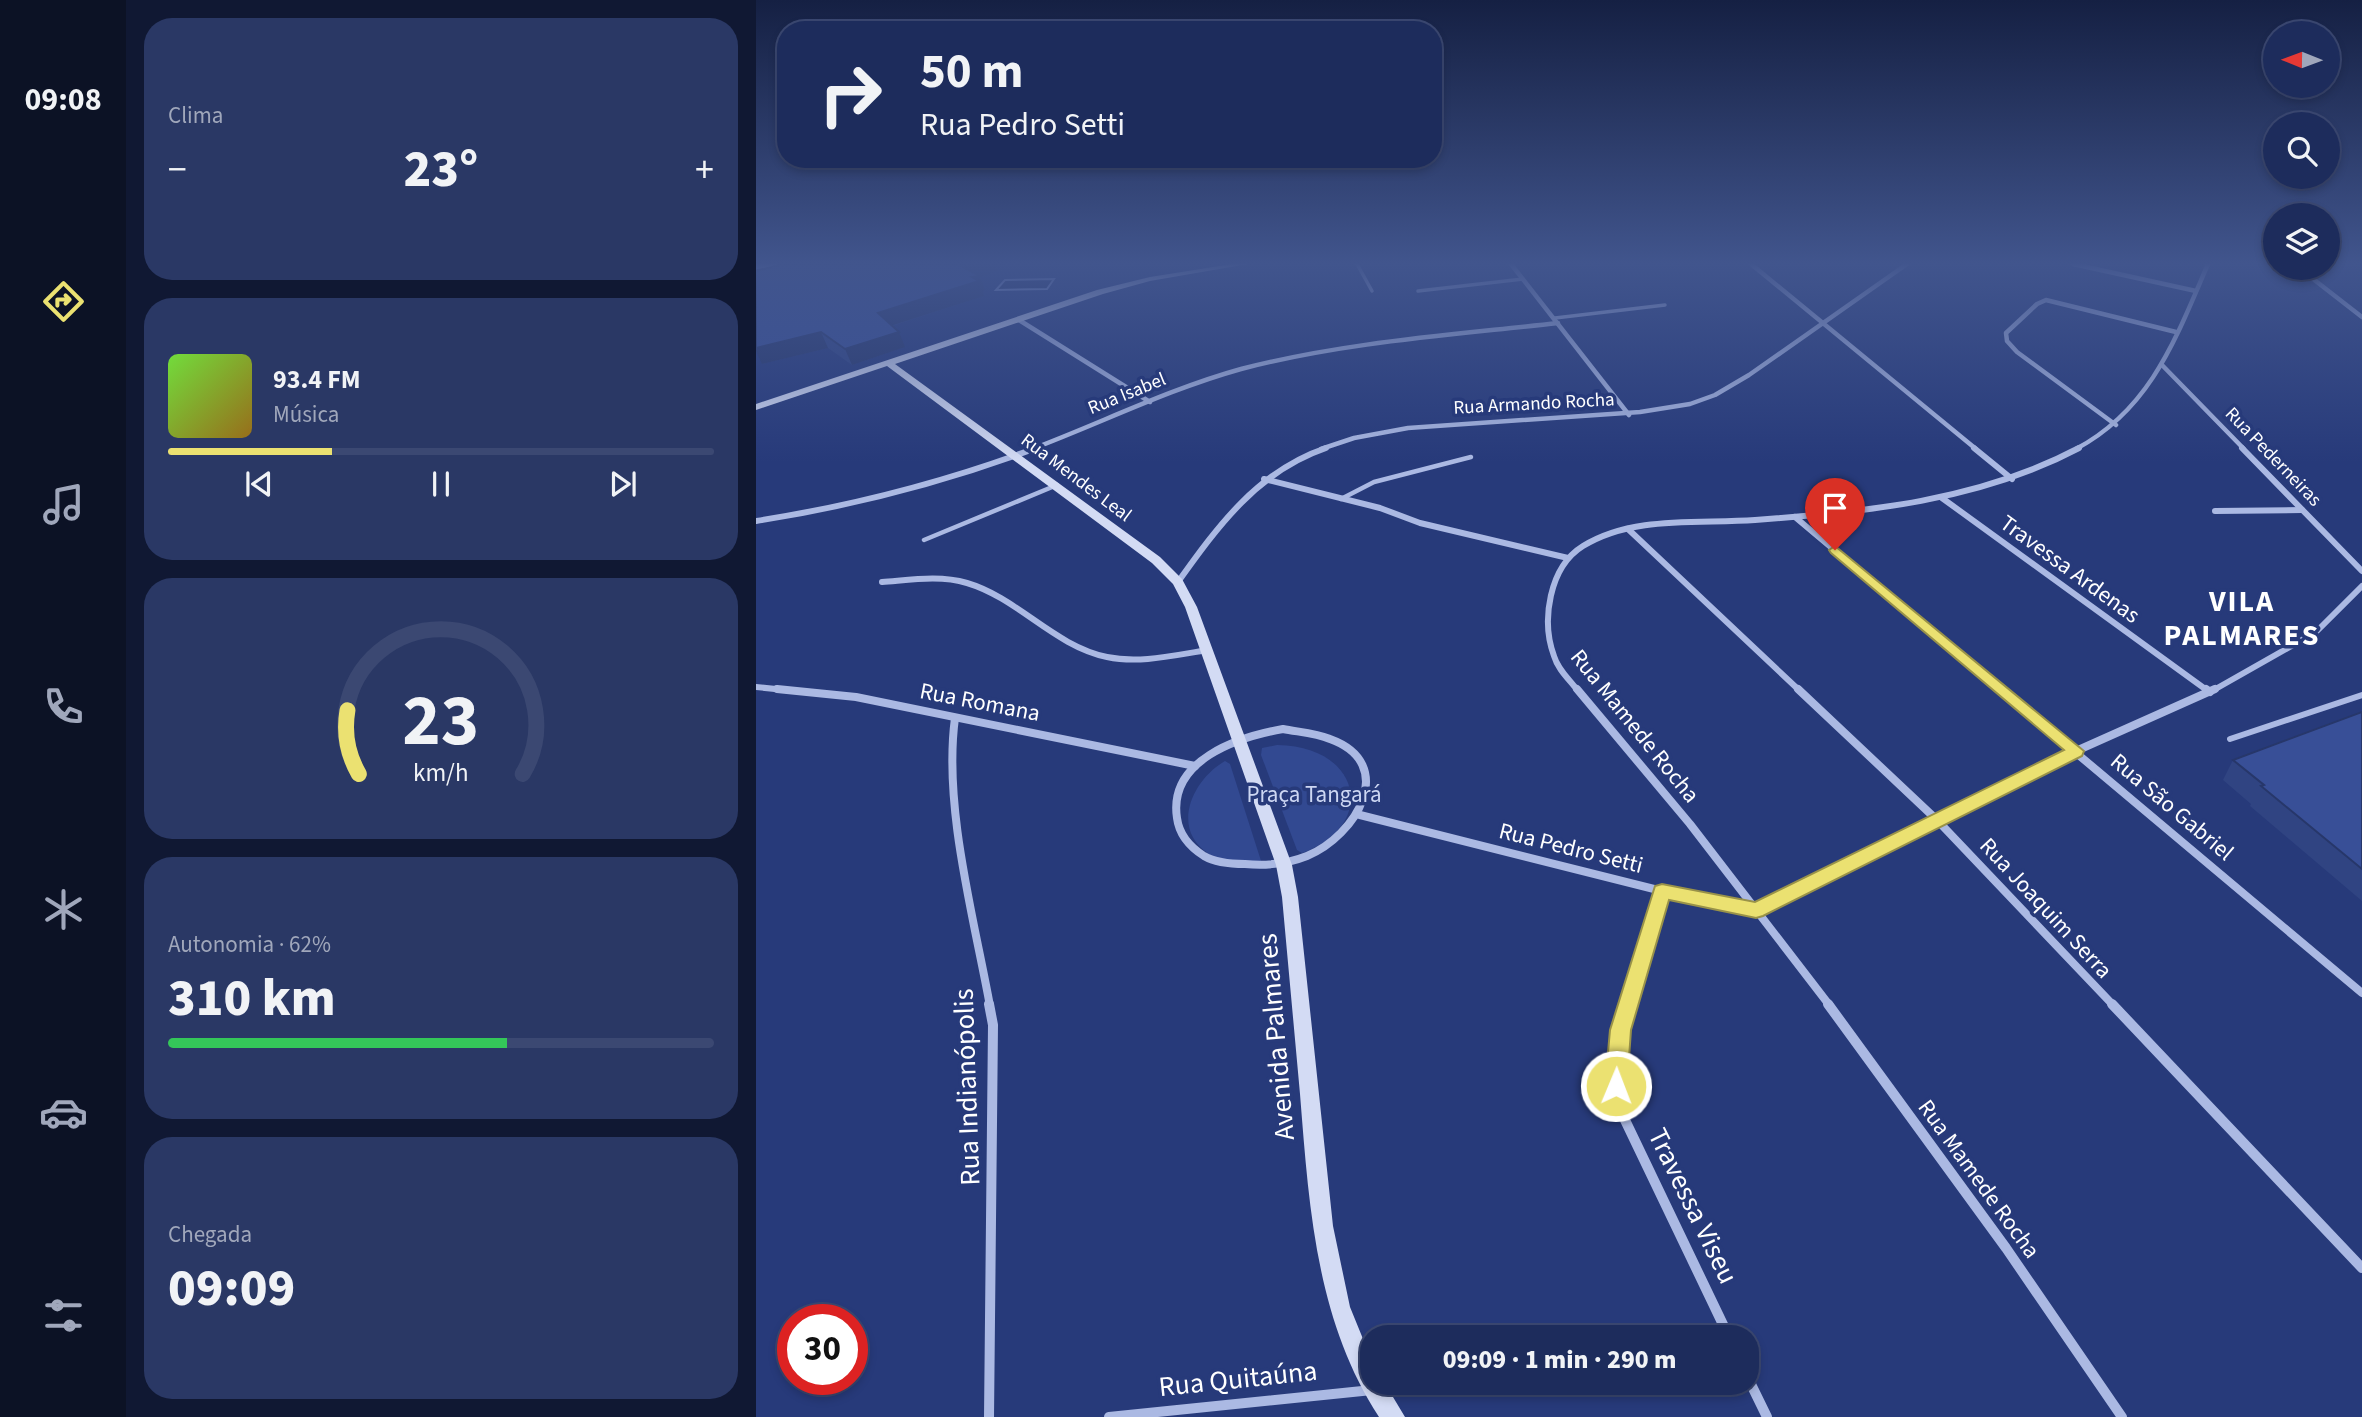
<!DOCTYPE html>
<html lang="pt">
<head>
<meta charset="utf-8">
<style>
  :root { --surface:#1d2c5c; --page:#2a3865; --text:#f1f3f6; --muted:#a0a7bb; --line:#3b4872; --accent:#ebe171 }
  body { margin:0; font-family:"Source Sans 3",sans-serif; background:var(--page); color:var(--text); height:100vh; display:flex; flex-direction:column; font-size:26px; white-space:nowrap }
  * { box-sizing:border-box; margin:0 }
  p { font-size:23px; color:var(--muted) }
  .icon { flex:none; width:38px; height:38px; fill:none; stroke:currentColor; stroke-width:2; stroke-linecap:round; stroke-linejoin:round }
  .map { position:relative; flex:1; overflow:hidden }
  .details { display:flex; flex-direction:column; gap:18px; padding:18px; background:#101833; width:630px }
  .details>* { flex:none }
  .guide { position:absolute; left:21px; top:21px; width:665px; height:147px; border-radius:28px; box-shadow:0 4px 10px #0003,0 0 0 2px var(--line); background:#1d2c5c; color:var(--text); overflow:hidden }
  .needle { width:46px; rotate:271deg }
  .tools { position:absolute; left:1507px; top:21px; display:grid; gap:14px }
  .tools a { display:grid; place-items:center; width:77px; height:77px; border-radius:50%; background:var(--surface); box-shadow:0 4px 10px #0003,0 0 0 2px var(--line); font-size:35px }
  .speed { position:absolute; left:21px; top:1304px; display:flex; gap:14px; font-size:35px; font-weight:700; text-align:center }
  .speed>* { display:grid; place-content:center; width:91px; height:91px; border-radius:50%; background:var(--surface); box-shadow:0 4px 10px #0003,0 0 0 2px var(--line); line-height:1 }
  .speed .limit { border:10px solid #d22; background:#fff; color:#111 }
  .pin { position:absolute; display:grid; place-items:center; width:60px; height:60px; color:#fff; margin:-72px -30px; border-radius:50% 50% 50% 0; rotate:-45deg; box-shadow:0 0 7px #0007 }
  .pin .icon { rotate:45deg }
  .me { position:absolute; width:77px; margin:-38px; rotate:1deg; stroke-linejoin:round; filter:drop-shadow(0 0 5px #0008) }
  .turn { display:flex; align-items:center; gap:24px; height:147px; padding:0 28px; font-size:32px }
  .turn .icon { width:91px; height:91px; stroke-width:2.5 }
  .turn b { display:block; font-size:49px; line-height:60px }
  .big { font-size:52px; font-weight:800; line-height:1.1 }
  .details .tile { flex:1; display:flex; flex-direction:column; justify-content:center; gap:10px; min-width:0; padding:0 24px; border-radius:28px; background:var(--page) }
  .details .dial { align-items:center; gap:0 }
  .dial svg { height:182px; overflow:visible; fill:none; stroke:var(--line); stroke-width:7; stroke-linecap:round; text-anchor:middle }
  .dial text { fill:var(--text); stroke:none }
  .song { display:flex; align-items:center; gap:21px }
  .cover { width:84px; height:84px; border-radius:10px; background:linear-gradient(135deg,hsl(100 70% 55%),hsl(40 70% 35%)) }
  .played { height:7px; border-radius:4px; background:linear-gradient(90deg,var(--accent) 30%,var(--line) 30%) }
  .keys { display:flex; justify-content:space-around; direction:ltr }
  .heat { display:flex; justify-content:space-between; align-items:center; font-size:38px; direction:ltr }
  .charge { height:10px; border-radius:5px; background:linear-gradient(90deg,#34c759 62%,var(--line) 0) }
  .trip { position:absolute; left:604px; top:1325px; width:399px; height:70px; border-radius:28px; background:var(--surface); box-shadow:0 4px 10px #0003,0 0 0 2px var(--line); font-weight:800; line-height:70px; text-align:center }
  main { display:flex; flex:1; min-height:0 }
  .menu { display:flex; flex-direction:column; width:126px; justify-content:space-around; align-items:center; background:#0c1225; color:var(--muted) }
  .menu .icon { width:49px; height:49px }
  .menu .on { color:var(--accent) }
  .menu b { font-size:32px; color:var(--text) }
  .map>svg:first-child { display:block }
  .green { fill:#324991 }
  .water { fill:#1b295b; stroke:#a0b1e4; stroke-width:2 }
  .lines { fill:none; stroke-linecap:round; stroke-linejoin:round }
  .lane-far2 { stroke:#abb9e3; stroke-width:3.5 }
  .lane-far1 { stroke:#abb9e3; stroke-width:4.5 }
  .lane { stroke:#abb9e3; stroke-width:6 }
  .street-far3 { stroke:#abb9e3; stroke-width:4.5 }
  .street-far2 { stroke:#abb9e3; stroke-width:6 }
  .street-far1 { stroke:#abb9e3; stroke-width:8 }
  .street { stroke:#abb9e3; stroke-width:10 }
  .secondary { fill:#d3dbf4; fill-rule:evenodd }
  .wall { fill:#304482 }
  .shaded-wall { fill:#27376a }
  .building { fill:#384f97; stroke:#27376a; stroke-width:2 }
  .route { fill:#ebe171; stroke:#999249; stroke-width:2 }
  .labels { text-anchor:middle; dominant-baseline:central; stroke-width:7; stroke-linejoin:round; paint-order:stroke }
  .far-street-label { font-size:19px; fill:#fff; stroke:#273a7a }
  .street-label { font-size:23px; fill:#fff; stroke:#273a7a }
  .park-label { font-size:23px; fill:#cdd7f3; stroke:#273a7a }
  .near-street-label { font-size:28px; fill:#fff; stroke:#273a7a }
  .district-label { font-size:30px; font-weight:bold; letter-spacing:2px; fill:#fff; stroke:#273a7a }
</style>
</head>
<body>
<main>
<nav class="menu">
<b>09:08</b>
<svg class="icon on" aria-label="directions" viewBox="0 0 24 24"><path d="M12 3l9 9-9 9-9-9zM9 14v-3h6M13 9l2 2-2 2"/></svg>
<svg class="icon" aria-label="music" viewBox="0 0 24 24"><path d="M9 18V5l10-2v13"/><circle cx="6" cy="18" r="3"/><circle cx="16" cy="16" r="3"/></svg>
<svg class="icon" aria-label="phone" viewBox="0 0 24 24"><path d="M5 4h4l2 5-3 2q2 4 5 5l2-3 5 2v4C11 20 4 13 5 4z"/></svg>
<svg class="icon" aria-label="climate" viewBox="0 0 24 24"><path d="M12 3v18M4 7l16 10M4 17L20 7"/></svg>
<svg class="icon" aria-label="car" viewBox="0 0 24 24"><path d="M5 17H2v-5l4-1 3-4h7l3 4 3 1v5h-3M9 17h6M6 11h13"/><circle cx="7" cy="17" r="2"/><circle cx="17" cy="17" r="2"/></svg>
<svg class="icon" aria-label="filters" viewBox="0 0 24 24"><path d="M4 7h16M4 17h16"/><circle cx="9" cy="7" r="2"/><circle cx="15" cy="17" r="2"/></svg>
</nav>
<section class="details">
<div class="tile"><p>Clima</p>
<div class="heat"><a>−</a><b class="big">23°</b><a>+</a></div>
</div>
<div class="tile">
<div class="song"><i class="cover"></i><div><b>93.4 FM</b><p>Música</p></div></div>
<div class="played"></div>
<div class="keys"><svg class="icon" aria-label="previous" viewBox="0 0 24 24"><path d="M18 5L8 12l10 7zM5 5v14"/></svg><svg class="icon" aria-label="pause" viewBox="0 0 24 24"><path d="M8 5v14M16 5v14"/></svg><svg class="icon" aria-label="next" viewBox="0 0 24 24"><path d="M6 5l10 7-10 7zM19 5v14"/></svg></div>
</div>
<div class="tile dial"><svg viewBox="0 0 100 80">
<path d="M14 69A42 42 0 1 1 86 69"/>
<path d="M14 69A42 42 0 0 1 9 41" stroke="#ebe171"/>
<text x="50" y="56" font-size="32" font-weight="700">23</text>
<text x="50" y="72" font-size="11">km/h</text>
</svg></div>
<div class="tile"><p>Autonomia · 62%</p><b class="big">310 km</b><div class="charge"></div></div>
<div class="tile"><p>Chegada</p><b class="big">09:09</b></div>
</section>
<div class="map">
<svg width="1606" height="1417" viewBox="0 0 1606 1417">
  <rect width="100%" height="100%" fill="#273a7a"/>
  <!-- green -->
  <g class="green">
    <path d="M521,745C606,746 622,826 546,853L541,850L505,755L506,748Z"/>
    <path d="M469,761L474,764L506,864C490,862 467,863 453,854C414,829 436,780 469,761Z"/>
  </g>
  <!-- water -->
  <path class="water" d="M298,279L291,289L240,290L249,280Z"/>
  <g class="lines">
    <!-- lane-far2 -->
    <g class="lane-far2">
      <path d="M601,264L616,291"/>
      <path d="M662,291L767,279"/>
      <path d="M799,318L909,305"/>
    </g>
    <!-- lane-far1 -->
    <g class="lane-far1">
      <path d="M585,499L618,482L715,457"/>
      <path d="M168,540L301,485"/>
    </g>
    <!-- lane -->
    <path class="lane" d="M1474,739L1606,695"/>
    <!-- street-far3 -->
    <g class="street-far3">
      <path d="M755,264L873,415"/>
      <path d="M995,264L1220,449"/>
      <path d="M1317,264L1440,291"/>
      <path d="M0,267L18,264"/>
      <path d="M1543,268L1606,317"/>
      <path d="M263,320L394,402"/>
      <path d="M1406,365L1488,449"/>
      <path d="M1360,425L1261,352L1251,341L1250,333L1281,304L1290,300L1420,332"/>
      <path d="M276,449C345,423 413,389 485,369C589,342 696,335 802,323"/>
      <path d="M565,449L598,438L652,428L884,412L934,404L959,395L993,375L1151,264"/>
      <path d="M1320,449C1395,409 1420,338 1452,264"/>
    </g>
    <!-- street-far2 -->
    <g class="street-far2">
      <path d="M1218,448L1256,479"/>
      <path d="M1486,448L1606,571"/>
      <path d="M508,479L624,508L664,523L812,558"/>
      <path d="M1186,498L1452,691"/>
      <path d="M1459,511L1546,510"/>
      <path d="M1039,517L1246,691"/>
      <path d="M0,521C96,506 189,482 280,448"/>
      <path d="M872,529L1044,691"/>
      <path d="M126,582C154,580 184,575 211,583C262,598 298,646 351,657C384,664 419,655 452,650"/>
      <path d="M422,582C462,526 502,471 570,448"/>
      <path d="M0,687L39,691"/>
      <path d="M822,691C814,680 802,670 798,656C785,621 793,567 827,546C877,515 943,524 999,520C1110,512 1223,501 1323,448"/>
      <path d="M1456,691L1560,632L1606,586"/>
    </g>
    <!-- street-far1 -->
    <g class="street-far1">
      <path d="M21,689L100,697L439,766"/>
      <path d="M821,689L934,824L1074,1006"/>
      <path d="M1042,689L1181,820L1358,1006"/>
      <path d="M1244,689L1606,993"/>
      <path d="M1450,689L1454,692"/>
      <path d="M199,718C187,806 218,918 234,1006"/>
      <path d="M527,729C542,732 560,733 574,739C643,764 600,836 551,856C531,864 510,866 489,864C474,864 460,863 448,856C434,847 423,834 421,818C412,760 482,737 527,729Z"/>
      <path d="M604,815L906,891L1000,910L1320,751L1459,689"/>
      <path d="M871,1006L906,891"/>
    </g>
    <!-- street -->
    <g class="street">
      <path d="M872,1004C859,1045 858,1079 869,1120L973,1337"/>
      <path d="M1072,1004L1250,1248L1366,1417"/>
      <path d="M1356,1004L1606,1268"/>
      <path d="M990,1374L1011,1417"/>
      <path d="M233,1417L237,1025L233,1004"/>
      <path d="M353,1417L616,1390"/>
    </g>
    <!-- secondary -->
    <path class="secondary" d="M476,264H492L394,281L347,294L139,364L404,557L426,579L441,607L536,865L542,897L577,1226L594,1307L616,1361V1382H628L649,1417H623C560,1320 553,1207 544,1094C538,1028 532,963 526,897L520,865L429,607L417,584L396,563L131,366L0,410V404L341,290L394,277Z"/>
  </g>
  <!-- wall -->
  <g class="wall">
    <path d="M28,264H248L240,266L242,271L224,277L229,290L227,291L228,296L136,326L149,347L96,365L72,348L6,364Z"/>
    <path d="M1606,712V901L1494,806L1495,804L1467,780L1477,760Z"/>
  </g>
  <!-- shaded-wall -->
  <g class="shaded-wall">
    <path d="M215,264H248L240,266L242,271L224,277L229,290L227,291L228,296L128,328L122,313L205,266Z"/>
    <path d="M65,332L72,348L6,364L0,351V348Z"/>
    <path d="M143,332L149,347L96,365L89,349Z"/>
  </g>
  <!-- building -->
  <g class="building">
    <path d="M28,264H215L205,266L224,276L216,277L223,281L122,313L143,332L89,349L65,332L0,348V271Z"/>
    <path d="M1606,712V869L1505,786L1508,785L1477,760Z"/>
  </g>
  <!-- sky -->
  <linearGradient id="sky" x2="0" y2="1"><stop stop-color="#152043"/><stop offset="0.57" stop-color="#41558d"/><stop offset="1" stop-color="#41558d" stop-opacity="0"/></linearGradient>
  <rect width="1606" height="462" fill="url(#sky)"/>
  <!-- route -->
  <path class="route" d="M1079,546L1328,751L1326,756L1007,916L1000,918L913,900L875,1030L871,1086L868,1093L860,1096L852,1093L849,1086L854,1030L899,886L906,884L999,902L1308,750L1075,553L1073,550Z"/>
  <g class="labels">
    <!-- far-street labels -->
    <g class="far-street-label">
      <text transform="translate(371 394) rotate(-22)">Rua Isabel</text>
      <text transform="translate(778 404) rotate(-3)">Rua Armando Rocha</text>
      <text transform="translate(1517 457) rotate(46)">Rua Pederneiras</text>
      <text transform="translate(320 478) rotate(37)">Rua Mendes Leal</text>
    </g>
    <!-- street labels -->
    <g class="street-label">
      <text transform="translate(1314 569) rotate(36)">Travessa Ardenas</text>
      <text transform="translate(224 702) rotate(11)">Rua Romana</text>
      <text transform="translate(879 726) rotate(51)">Rua Mamede Rocha</text>
      <text transform="translate(1416 807) rotate(40)">Rua São Gabriel</text>
      <text transform="translate(815 848) rotate(14)">Rua Pedro Setti</text>
      <text transform="translate(1290 908) rotate(47)">Rua Joaquim Serra</text>
      <text transform="translate(1223 1179) rotate(54)">Rua Mamede Rocha</text>
    </g>
    <!-- park labels -->
    <g class="park-label">
      <text x="558" y="794">Praça Tangará</text>
    </g>
    <!-- near-street labels -->
    <g class="near-street-label">
      <text transform="translate(520 1037) rotate(-95)">Avenida Palmares</text>
      <text transform="translate(211 1087) rotate(-92)">Rua Indianópolis</text>
      <text transform="translate(937 1206) rotate(64)">Travessa Viseu</text>
      <text transform="translate(482 1379) rotate(-6)">Rua Quitaúna</text>
    </g>
    <!-- district labels -->
    <g class="district-label">
      <text x="1486" y="601">VILA<tspan x="1486" dy="34">PALMARES</tspan></text>
    </g>
  </g>
</svg>
<div class="tools">
<a><svg class="needle" viewBox="-14 -14 28 28"><path d="M0-13l5 13h-10z" fill="#e53935"/><path d="M0 13l5-13h-10z" fill="#a0a7bb"/></svg></a>
<a><svg class="icon" aria-label="search" viewBox="0 0 24 24"><circle cx="10" cy="10" r="6"/><path d="M15 15l6 6"/></svg></a>
<a><svg class="icon" aria-label="layers" viewBox="0 0 24 24"><path d="M12 4l9 5-9 5-9-5zM3 14l9 5 9-5"/></svg></a>
</div>
<div class="speed"><div class="limit">30</div></div>
<div class="pin" style="left:1079px;top:550px;background:#d93025"><svg class="icon" aria-label="arrive" viewBox="0 0 24 24"><path d="M6 21V4h12l-3 4 3 4H6"/></svg></div>
<svg class="me" style="left:860px;top:1086px" viewBox="-20 -20 40 40"><circle r="17" fill="#ebe171" stroke="#fff" stroke-width="3"/><path d="M0-11L8 9 0 5-8 9z" fill="#fff"/></svg>
<div class="trip">09:09 · 1 min · 290 m</div>
<div class="guide">
<div class="turn"><svg class="icon" aria-label="right" viewBox="0 0 24 24"><path d="M7 20v-9h11M14 6l5 5-5 5"/></svg><div><b>50 m</b>Rua Pedro Setti</div></div>
</div>
</div>
</main>
</body>
</html>
